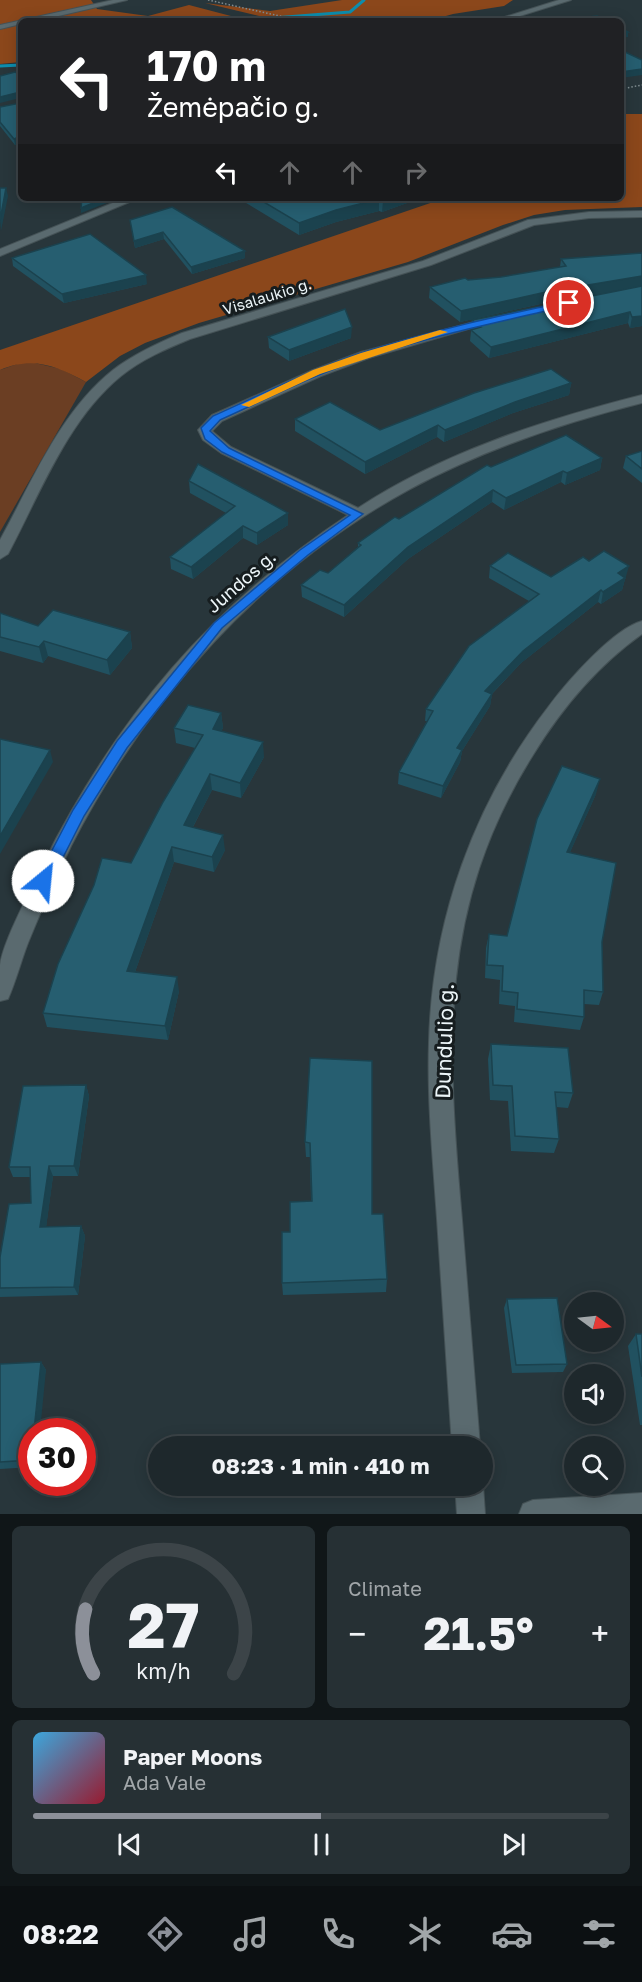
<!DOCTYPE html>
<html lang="en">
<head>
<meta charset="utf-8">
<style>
  :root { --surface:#1e282c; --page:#263034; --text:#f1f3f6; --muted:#a1a6a9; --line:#3c4448; --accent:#8c9099 }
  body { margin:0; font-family:"Golos Text",sans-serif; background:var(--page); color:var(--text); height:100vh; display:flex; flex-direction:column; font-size:22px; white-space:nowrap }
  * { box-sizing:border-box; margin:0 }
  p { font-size:20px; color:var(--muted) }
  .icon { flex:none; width:33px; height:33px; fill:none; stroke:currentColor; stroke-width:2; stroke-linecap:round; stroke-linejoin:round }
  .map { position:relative; height:1514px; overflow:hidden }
  .sheet { display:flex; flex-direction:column; gap:12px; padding:12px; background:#101618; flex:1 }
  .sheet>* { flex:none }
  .guide { position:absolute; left:18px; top:18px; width:606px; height:183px; border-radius:9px; box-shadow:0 3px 15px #0003,0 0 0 2px var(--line); background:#202124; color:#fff; overflow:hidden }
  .needle { width:39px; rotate:105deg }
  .fabs { position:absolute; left:564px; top:1292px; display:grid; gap:12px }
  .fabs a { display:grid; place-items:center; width:60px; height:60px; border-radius:50%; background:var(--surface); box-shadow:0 3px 15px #0003,0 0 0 2px var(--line); font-size:30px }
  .speed { position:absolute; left:18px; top:1418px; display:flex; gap:12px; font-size:30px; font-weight:700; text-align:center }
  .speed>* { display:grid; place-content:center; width:78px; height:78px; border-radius:50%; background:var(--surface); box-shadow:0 3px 15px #0003,0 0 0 2px var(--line); line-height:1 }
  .speed .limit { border:9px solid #d22; background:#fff; color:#111 }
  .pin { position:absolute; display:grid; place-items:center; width:51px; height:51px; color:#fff; margin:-26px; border:3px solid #fff; border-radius:50%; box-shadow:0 2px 6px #0007 }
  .me { position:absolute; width:66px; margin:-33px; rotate:28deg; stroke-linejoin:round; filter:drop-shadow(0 0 4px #0008) }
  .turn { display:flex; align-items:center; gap:21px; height:126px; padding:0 30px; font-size:27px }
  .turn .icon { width:78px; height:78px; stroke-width:2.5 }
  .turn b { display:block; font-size:42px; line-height:51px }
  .lanes { display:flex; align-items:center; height:57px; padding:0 30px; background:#0003; justify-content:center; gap:30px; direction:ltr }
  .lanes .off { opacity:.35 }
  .big { font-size:45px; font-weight:700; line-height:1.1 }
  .sheet .tile { flex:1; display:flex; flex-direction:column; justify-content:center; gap:9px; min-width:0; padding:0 21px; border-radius:9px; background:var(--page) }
  .sheet .dial { align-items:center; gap:0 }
  .dial svg { height:156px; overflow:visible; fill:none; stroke:var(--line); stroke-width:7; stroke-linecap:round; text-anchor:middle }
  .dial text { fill:var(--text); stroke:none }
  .song { display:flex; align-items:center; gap:18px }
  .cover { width:72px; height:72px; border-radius:9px; background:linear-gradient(135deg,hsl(200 70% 55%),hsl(350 70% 35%)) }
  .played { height:6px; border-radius:3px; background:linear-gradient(90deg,var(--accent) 50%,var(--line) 50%) }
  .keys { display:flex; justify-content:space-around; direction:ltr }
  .heat { display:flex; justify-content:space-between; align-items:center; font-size:33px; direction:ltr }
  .sheet .tiles { flex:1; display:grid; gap:12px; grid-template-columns:1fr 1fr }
  .tile:last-child { grid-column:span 2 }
  .trip { position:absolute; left:148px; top:1436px; width:345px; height:60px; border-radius:30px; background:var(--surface); box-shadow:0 3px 15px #0003,0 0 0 2px var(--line); font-weight:700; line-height:60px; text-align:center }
  .tab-bar { display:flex; height:96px; justify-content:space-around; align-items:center; background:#0c1012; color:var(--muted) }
  .tab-bar .icon { width:42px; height:42px }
  .tab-bar .selected { color:var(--accent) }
  .tab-bar b { font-size:27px; color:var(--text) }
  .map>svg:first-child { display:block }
  .green { fill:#6b3e23 }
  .forest { fill:#8b471b }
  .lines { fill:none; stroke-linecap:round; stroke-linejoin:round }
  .stream { stroke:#0d8dad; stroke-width:3 }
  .street-casing { stroke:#455256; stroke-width:2 }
  .path { stroke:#828e92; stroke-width:1.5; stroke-dasharray:1.5 2; stroke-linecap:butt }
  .street { fill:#5a6a6f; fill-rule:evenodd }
  .wall { fill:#215160 }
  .shaded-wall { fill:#1b424e }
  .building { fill:#265e70; stroke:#1b424e; stroke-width:1.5 }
  .route { fill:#1a73e8; stroke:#114b97; stroke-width:1.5 }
  .slow { fill:#f59e0b }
  .labels { text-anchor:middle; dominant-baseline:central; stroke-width:6; stroke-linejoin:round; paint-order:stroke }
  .far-street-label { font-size:15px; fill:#edf6f9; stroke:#161d1f }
  .street-label { font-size:18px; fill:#edf6f9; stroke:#161d1f }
  .near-street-label { font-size:21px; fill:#edf6f9; stroke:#161d1f }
</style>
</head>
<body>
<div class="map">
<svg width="642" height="1514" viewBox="0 0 642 1514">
  <rect width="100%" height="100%" fill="#28363b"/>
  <!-- green -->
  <path class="green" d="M26,361L61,369L86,382L0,532V370Z"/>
  <!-- forest -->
  <g class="forest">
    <path d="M0,0H91L97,9L148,16L189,5L250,21L218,17L186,21H21V62L0,64Z"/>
    <path d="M342,0H513L504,6L453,14L428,21H280L205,3L270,11Z"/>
    <path d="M621,114H642V207L565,210L534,215L503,225L408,262L199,323L145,343L120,356L86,382C56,366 33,356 0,370V350L445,198H621Z"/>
  </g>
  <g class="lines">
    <!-- stream -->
    <g class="stream">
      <path d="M199,21H231"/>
      <path d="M274,21L273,18L350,12L364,0"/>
      <path d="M0,66L21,65"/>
    </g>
    <defs>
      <g id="street">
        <path d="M113,0H127L37,21H21V24L0,29V25Z"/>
        <path d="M559,0H571L504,21H492Z"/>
        <path d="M125,198H139L0,256V249Z"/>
        <path d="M642,211V217L589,218L534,225L431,265L190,339C166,349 142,359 121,376C67,420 40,494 8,554L0,559V540C32,482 60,412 113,370C134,354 158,343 182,333L423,261L528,220L589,212Z"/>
        <path d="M489,318L499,320L369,358L321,376L222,421L212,431L231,447L358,508C443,452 544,420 642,395V403C562,423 483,450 410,489C263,569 147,698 71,846C56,878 41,910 28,943C21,961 16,981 8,999L0,1001C0,989 0,977 0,965C3,941 32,888 43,864C116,718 212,605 348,515L221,453L203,440L198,430L212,415L313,370L361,352Z"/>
        <path d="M642,621V634C597,666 562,708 533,755C437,908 447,1048 462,1220C468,1295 474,1371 480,1446H452C447,1370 442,1295 437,1219C433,1160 427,1101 429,1042C432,920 474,803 549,706C567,682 613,629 642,621Z"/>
        <path d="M455,1485L483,1484L485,1514H457Z"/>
        <path d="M642,1493V1514H519L523,1504L533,1500Z"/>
      </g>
    </defs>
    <!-- street casing -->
    <use href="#street" class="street-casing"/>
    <!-- path -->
    <g class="path">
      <path d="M208,0L302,21"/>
      <path d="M621,89L642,85"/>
    </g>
    <!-- street -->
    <use href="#street" class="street"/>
  </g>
  <!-- wall -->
  <g class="wall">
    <path d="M21,101V142L15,145L0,126V107L21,103Z"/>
    <path d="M238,198H421L382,212L379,211L336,222L299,235Z"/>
    <path d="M130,220L245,258L192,274L164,239L135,248Z"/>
    <path d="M642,253V326L630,328L628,323L489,358L470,341L472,320L621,290L545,303L460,322L429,298L430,287L468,280L501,277L560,267L561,259Z"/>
    <path d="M12,258L147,284L64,303L13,266Z"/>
    <path d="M268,337L351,338L289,361L269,348Z"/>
    <path d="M571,383L569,395L513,413L444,442L437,437L365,474L295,431V419L380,430Z"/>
    <path d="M642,451V483L623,468L626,456Z"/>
    <path d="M602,458L600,470L565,485L561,482L504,510L492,502L408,559L344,617L302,597L301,585L328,573L358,547V543L491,467Z"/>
    <path d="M189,481L288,525L257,545L243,538L193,579L171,569L170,557L226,513L190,493Z"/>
    <path d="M589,561L626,578L625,579L622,590L601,604L598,602L521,663L492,694L490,706L462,751L460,762L441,798L398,784L399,772L427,721H425L426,709L529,601L489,578L490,566L551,577Z"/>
    <path d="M0,613L38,626L130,632L132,648L110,675L48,656L43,663L0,651Z"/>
    <path d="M221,713L223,728L221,731L264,757L241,798L212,790L193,827L225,850L214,872L174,862L135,972L179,991L168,1040L47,1027L43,1013L131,863L195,748L176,743L174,728Z"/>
    <path d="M596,794L570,852L602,942L603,992L599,1005L584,1004V1017L580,1030L514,1022L515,1006L499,1004L500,980L485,978L486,948L489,934L507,936Z"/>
    <path d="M491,1044L573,1093L568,1108L556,1107L559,1139L554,1153L511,1151L508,1101L490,1100L488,1059Z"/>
    <path d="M310,1058L372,1214L387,1279L386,1292L283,1295L282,1283L290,1232L311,1201L310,1157H306L305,1142Z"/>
    <path d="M86,1085L89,1096L78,1176H53L46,1227L81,1226L85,1236L78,1295L0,1297V1257L31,1203V1177H13L9,1167Z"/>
    <path d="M507,1299L567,1364L563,1372L512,1373L504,1308Z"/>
    <path d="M636,1334H642V1425H640L628,1346Z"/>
    <path d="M41,1362L46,1370L32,1431V1467L0,1469V1364Z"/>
  </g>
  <!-- shaded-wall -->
  <g class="shaded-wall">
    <path d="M628,32V37L621,38V33Z"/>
    <path d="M642,69V75L621,78V72Z"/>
    <path d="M20,92V98L0,103V97Z"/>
    <path d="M21,136V142L15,145L14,139Z"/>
    <path d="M6,188L8,196L1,231L0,220Z"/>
    <path d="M105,198H109V202L81,213V208Z"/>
    <path d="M390,198H421L382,212L383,201Z"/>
    <path d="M379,199V211L336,222L299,235V223L336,210Z"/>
    <path d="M163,232L164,239L135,248L134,241Z"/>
    <path d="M245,251V258L192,274L191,267Z"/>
    <path d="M146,275L147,284L64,303L62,294Z"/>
    <path d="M642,276V287L545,303L460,322L461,311L546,292Z"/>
    <path d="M630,312L628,323L489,358L491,347Z"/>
    <path d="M642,316V326L630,328L632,317Z"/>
    <path d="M352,327L351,338L289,361V350Z"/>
    <path d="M571,383L569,395L513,413L444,442L445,430L515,402Z"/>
    <path d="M438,425L437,437L365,474V462Z"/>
    <path d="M602,458L600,470L565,485L567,473Z"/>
    <path d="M563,471L561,482L504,510L506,498Z"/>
    <path d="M493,490L492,502L408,559L344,617V605L408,547Z"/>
    <path d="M288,513V525L257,545V533Z"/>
    <path d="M243,526V538L193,579L191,567Z"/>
    <path d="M629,566L622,590L601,604L603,592L618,573Z"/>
    <path d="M601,590L598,602L521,663L483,703L485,691L523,651Z"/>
    <path d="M130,632L132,648L110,675L107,660Z"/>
    <path d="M44,641L48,656L43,663L39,647Z"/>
    <path d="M492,694L490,706L462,751L460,762L441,798L443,786L457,748Z"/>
    <path d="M221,713L223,728L214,744L213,729Z"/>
    <path d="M263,742L264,757L241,798L240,783Z"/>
    <path d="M50,750L53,762L0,854V836Z"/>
    <path d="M210,774L212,790L186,840L184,825Z"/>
    <path d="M600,779L596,794L564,866L567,852Z"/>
    <path d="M223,835L225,850L214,872L212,857Z"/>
    <path d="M172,847L174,862L130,986L127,971Z"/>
    <path d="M177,977L179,991L168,1040L165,1026Z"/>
    <path d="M86,1085L89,1096L78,1176L74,1166Z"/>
    <path d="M49,1166L53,1176L45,1236L40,1227Z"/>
    <path d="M81,1226L85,1236L78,1295L74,1287Z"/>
    <path d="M41,1362L46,1370L40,1431H34Z"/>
  </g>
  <!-- building -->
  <g class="building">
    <path d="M597,16L607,21H554Z"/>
    <path d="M621,28L628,32L621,33Z"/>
    <path d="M621,50L642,60V69L621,72Z"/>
    <path d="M15,72L21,75V93L20,92L0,97V76Z"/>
    <path d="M21,101V136L14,139L0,122V107L21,103Z"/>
    <path d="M0,188H6L0,220Z"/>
    <path d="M82,198H105L81,208Z"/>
    <path d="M257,198H390L383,201L379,199L336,210L299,223Z"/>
    <path d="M172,207L245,251L191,267L163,232L134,241L130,220Z"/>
    <path d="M90,234L146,275L62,294L12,258Z"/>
    <path d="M642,253V276L546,292L461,311L430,287L465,278L468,280L501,277L566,266L561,259Z"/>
    <path d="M642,286V316L632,317L630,312L491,347L471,330L481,327L472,320Z"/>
    <path d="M345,309L352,327L289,350L268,337Z"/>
    <path d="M551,369L571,383L515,402L445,430L438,425L365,462L295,419L330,402L380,430L474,393Z"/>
    <path d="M566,435L602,458L567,473L563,471L506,498L493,490L408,547L344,605L301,585L320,570L328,573L361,545L358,543L395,517L399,519L487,465L491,467Z"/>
    <path d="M642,451V469L626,456Z"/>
    <path d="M198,464L288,513L257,533L243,526L191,567L170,557L235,506L189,481Z"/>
    <path d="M604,551L629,566L618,573L625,578L603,592L601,590L523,651L485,691L492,694L457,748L462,750L443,786L399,772L433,711L426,709L469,646L539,594L490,566L508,553L551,577L583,557L589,561Z"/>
    <path d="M53,610L130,632L107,660L44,641L39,647L0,637V613L38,626Z"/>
    <path d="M188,705L221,713L213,729L263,742L240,783L210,774L184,825L223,835L212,857L172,847L127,971L177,977L165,1026L43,1013L58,964L94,885L102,858L131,863L163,802L203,735L174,728Z"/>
    <path d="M0,739L50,750L0,836Z"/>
    <path d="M562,766L600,779L567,852L616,863L602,942L603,992L584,990V1017L517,1009L518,993L502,991L503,966L487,965L489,934L507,936L537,819Z"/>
    <path d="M491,1044L568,1048L573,1093L555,1092L559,1139L515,1136L512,1086L493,1085Z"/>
    <path d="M310,1058L372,1061V1214H383L387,1279L282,1283V1232H290V1202L312,1201L310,1143L305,1142Z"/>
    <path d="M86,1085L74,1166H49L40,1227L81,1226L74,1287L0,1288V1257L9,1204L31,1203L30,1167H9L23,1086Z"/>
    <path d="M557,1298L567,1364L516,1365L507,1299Z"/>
    <path d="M636,1334H642V1377Z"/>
    <path d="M41,1362L34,1431H32L31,1460L0,1462V1364Z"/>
  </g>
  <!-- route -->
  <path class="route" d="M569,301L572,305C504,321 435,335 368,357C317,373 269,398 220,420L210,431L229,448L363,514L308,555L222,628L127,748L84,816L49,885H38L36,881L73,810L117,741L214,623L300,550L350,515L222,452L205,439L201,428L213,416C262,394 310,370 361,353C429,331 499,316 569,301Z"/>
  <!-- slow -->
  <path class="slow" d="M440,330L448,332L320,374L249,407L241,405L313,370L361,353Z"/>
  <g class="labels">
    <!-- far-street labels -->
    <g class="far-street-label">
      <text transform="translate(267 296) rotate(-17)">Visalaukio g.</text>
    </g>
    <!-- street labels -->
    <g class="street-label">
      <text transform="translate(241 581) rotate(-41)">Jundos g.</text>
    </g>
    <!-- near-street labels -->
    <g class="near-street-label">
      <text transform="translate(444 1041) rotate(-88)">Dundulio g.</text>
    </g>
  </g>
</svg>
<div class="fabs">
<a><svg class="needle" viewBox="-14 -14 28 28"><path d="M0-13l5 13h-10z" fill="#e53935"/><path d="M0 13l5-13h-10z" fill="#a1a6a9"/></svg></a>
<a><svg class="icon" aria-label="sound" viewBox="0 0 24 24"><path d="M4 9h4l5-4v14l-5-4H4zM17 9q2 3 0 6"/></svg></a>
<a><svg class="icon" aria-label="search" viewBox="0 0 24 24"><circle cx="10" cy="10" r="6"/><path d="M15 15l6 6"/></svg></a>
</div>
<div class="speed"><div class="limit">30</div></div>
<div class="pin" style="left:569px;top:303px;background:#d93025"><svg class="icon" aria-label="arrive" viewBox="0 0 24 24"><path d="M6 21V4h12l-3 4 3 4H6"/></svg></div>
<svg class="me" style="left:43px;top:881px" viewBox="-20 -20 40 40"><circle r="19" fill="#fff"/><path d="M0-13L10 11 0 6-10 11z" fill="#1a73e8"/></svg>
<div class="trip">08:23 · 1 min · 410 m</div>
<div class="guide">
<div class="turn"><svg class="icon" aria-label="left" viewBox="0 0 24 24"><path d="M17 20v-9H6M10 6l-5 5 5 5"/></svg><div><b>170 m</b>Žemėpačio g.</div></div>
<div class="lanes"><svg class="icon" aria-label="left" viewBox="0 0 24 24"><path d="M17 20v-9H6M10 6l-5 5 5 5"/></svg><svg class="icon off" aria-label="ahead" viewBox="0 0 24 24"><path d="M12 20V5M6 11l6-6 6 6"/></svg><svg class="icon off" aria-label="ahead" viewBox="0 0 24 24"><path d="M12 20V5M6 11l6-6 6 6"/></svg><svg class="icon off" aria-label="right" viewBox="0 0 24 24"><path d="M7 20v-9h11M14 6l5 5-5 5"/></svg></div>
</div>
</div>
<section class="sheet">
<div class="tiles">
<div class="tile dial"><svg viewBox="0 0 100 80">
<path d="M14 69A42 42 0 1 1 86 69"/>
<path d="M14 69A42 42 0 0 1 10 36" stroke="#8c9099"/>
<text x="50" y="56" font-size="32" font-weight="700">27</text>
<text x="50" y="72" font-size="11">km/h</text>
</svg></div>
<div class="tile"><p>Climate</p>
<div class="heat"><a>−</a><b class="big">21.5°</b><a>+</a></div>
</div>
<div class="tile">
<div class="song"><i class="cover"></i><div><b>Paper Moons</b><p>Ada Vale</p></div></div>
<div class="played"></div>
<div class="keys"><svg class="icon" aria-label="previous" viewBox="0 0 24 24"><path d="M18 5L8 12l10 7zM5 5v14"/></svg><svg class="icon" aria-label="pause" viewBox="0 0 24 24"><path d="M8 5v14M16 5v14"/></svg><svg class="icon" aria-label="next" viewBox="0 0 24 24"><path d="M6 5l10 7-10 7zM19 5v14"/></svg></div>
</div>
</div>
</section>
<nav class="tab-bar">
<b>08:22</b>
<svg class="icon selected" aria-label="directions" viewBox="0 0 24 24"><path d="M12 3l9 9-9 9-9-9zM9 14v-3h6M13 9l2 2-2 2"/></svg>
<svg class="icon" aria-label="music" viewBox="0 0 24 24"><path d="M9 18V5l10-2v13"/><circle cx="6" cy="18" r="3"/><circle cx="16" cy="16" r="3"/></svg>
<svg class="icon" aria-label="phone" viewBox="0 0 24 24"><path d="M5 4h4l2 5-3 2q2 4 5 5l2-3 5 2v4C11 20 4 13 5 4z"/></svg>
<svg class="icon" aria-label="climate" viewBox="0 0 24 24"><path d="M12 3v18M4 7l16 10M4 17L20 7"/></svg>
<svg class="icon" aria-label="car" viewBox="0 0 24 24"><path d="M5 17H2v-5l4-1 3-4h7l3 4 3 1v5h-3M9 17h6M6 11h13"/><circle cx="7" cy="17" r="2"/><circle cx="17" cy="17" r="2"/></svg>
<svg class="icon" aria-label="filters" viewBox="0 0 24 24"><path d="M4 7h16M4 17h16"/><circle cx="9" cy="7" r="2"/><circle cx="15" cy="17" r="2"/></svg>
</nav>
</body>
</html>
